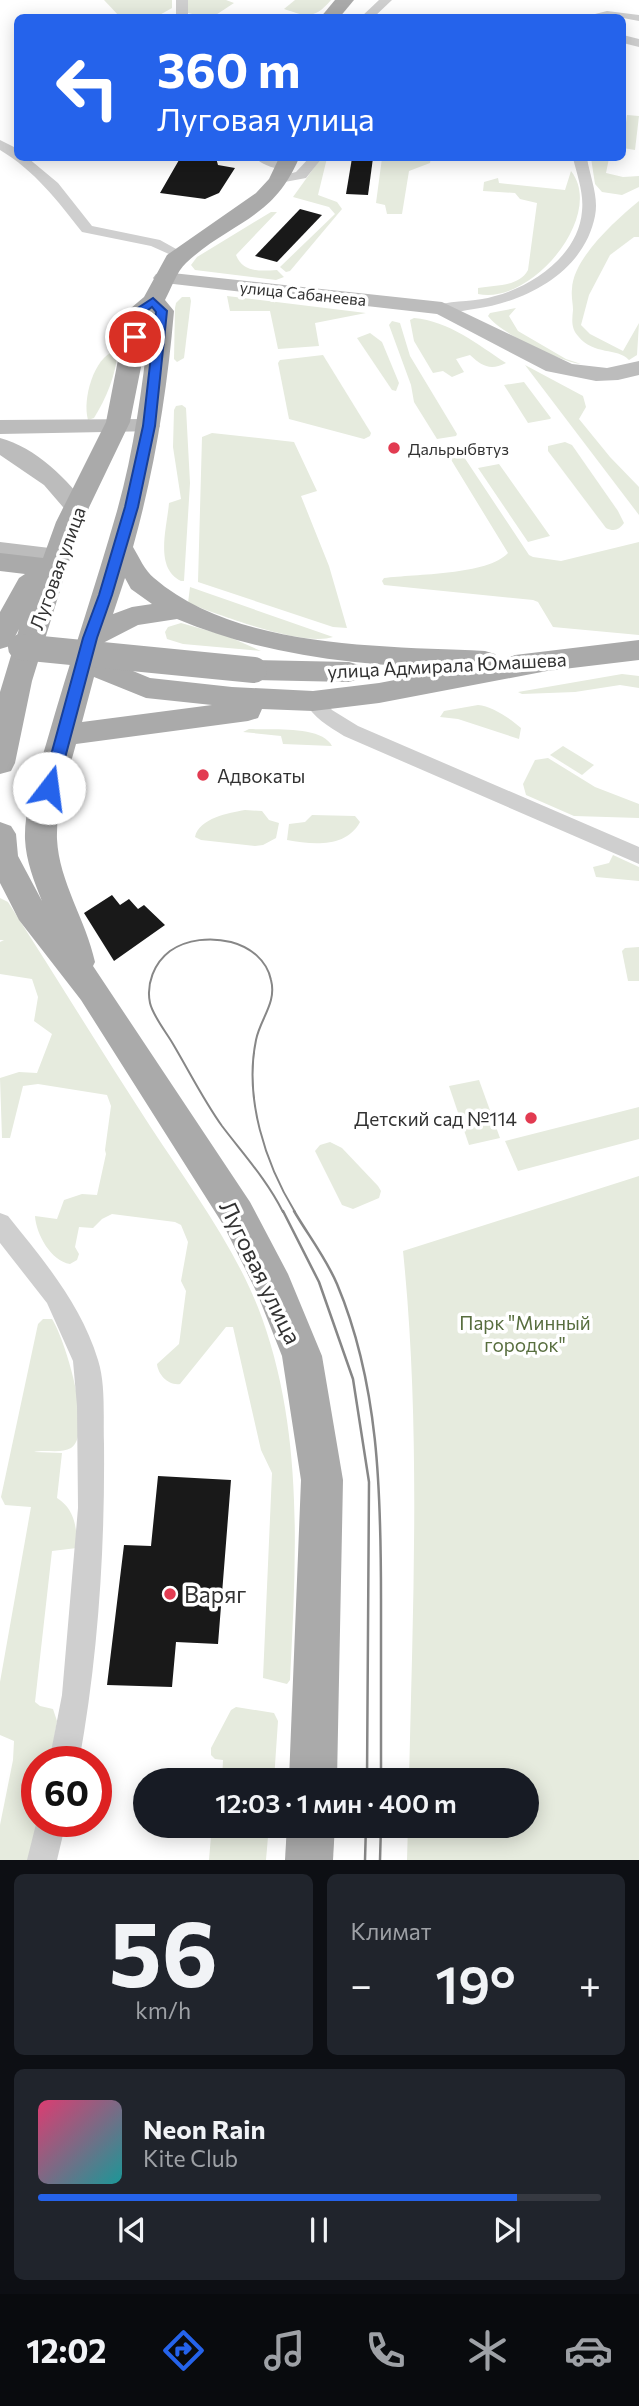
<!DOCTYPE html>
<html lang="ru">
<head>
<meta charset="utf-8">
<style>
  :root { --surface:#171b24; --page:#20242c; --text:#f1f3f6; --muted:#9ea1a6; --line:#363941; --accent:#2563eb }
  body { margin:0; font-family:Commissioner,sans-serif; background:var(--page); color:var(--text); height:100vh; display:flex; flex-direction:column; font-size:26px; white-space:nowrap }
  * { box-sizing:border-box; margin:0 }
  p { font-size:23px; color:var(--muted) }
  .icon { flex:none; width:38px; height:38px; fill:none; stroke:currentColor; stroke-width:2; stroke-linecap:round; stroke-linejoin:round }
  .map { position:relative; height:1860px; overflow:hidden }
  .sheet { display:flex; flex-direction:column; gap:14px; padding:14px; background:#0d0f14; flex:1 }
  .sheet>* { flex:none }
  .top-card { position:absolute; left:14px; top:14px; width:612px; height:147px; border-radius:10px; box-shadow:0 4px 18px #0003; background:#2563eb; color:#fff; overflow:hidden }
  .speed { position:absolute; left:21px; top:1746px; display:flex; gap:14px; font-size:35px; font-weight:700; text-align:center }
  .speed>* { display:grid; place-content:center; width:91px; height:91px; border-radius:50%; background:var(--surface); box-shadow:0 4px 18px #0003; line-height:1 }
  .speed .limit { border:10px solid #d22; background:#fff; color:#111 }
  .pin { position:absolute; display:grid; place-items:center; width:60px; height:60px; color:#fff; margin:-30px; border:4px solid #fff; border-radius:50%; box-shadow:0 2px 7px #0007 }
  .me { position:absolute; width:77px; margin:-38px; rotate:15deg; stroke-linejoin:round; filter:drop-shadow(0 0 5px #0008) }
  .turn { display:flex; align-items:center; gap:24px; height:147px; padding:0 28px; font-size:32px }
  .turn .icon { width:91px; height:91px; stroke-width:2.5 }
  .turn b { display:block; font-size:49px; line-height:60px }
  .big { font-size:52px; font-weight:600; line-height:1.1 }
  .sheet .card { flex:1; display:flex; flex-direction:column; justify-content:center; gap:10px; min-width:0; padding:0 24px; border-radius:10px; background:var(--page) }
  .sheet .dial { align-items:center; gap:0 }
  .dial b { font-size:91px; line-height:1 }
  .song { display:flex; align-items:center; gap:21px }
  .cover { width:84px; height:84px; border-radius:10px; background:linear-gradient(135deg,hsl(340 70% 55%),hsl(180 70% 35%)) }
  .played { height:7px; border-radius:4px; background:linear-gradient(90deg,var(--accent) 85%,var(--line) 85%) }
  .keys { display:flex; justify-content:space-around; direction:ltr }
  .heat { display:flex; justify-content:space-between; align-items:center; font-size:38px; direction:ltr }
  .sheet .tiles { flex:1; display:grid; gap:14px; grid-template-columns:1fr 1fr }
  .card:last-child { grid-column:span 2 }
  .trip { position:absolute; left:133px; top:1768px; width:406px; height:70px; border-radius:35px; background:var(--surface); box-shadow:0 4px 18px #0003; font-weight:600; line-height:70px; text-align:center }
  .tab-bar { display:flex; height:112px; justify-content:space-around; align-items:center; background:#090b0e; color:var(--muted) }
  .tab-bar .icon { width:49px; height:49px }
  .tab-bar .on { color:var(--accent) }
  .tab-bar b { font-size:32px; color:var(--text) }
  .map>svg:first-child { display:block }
  .green { fill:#e6ebde }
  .building { fill:#191919 }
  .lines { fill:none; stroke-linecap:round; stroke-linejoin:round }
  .street { fill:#cfcfcf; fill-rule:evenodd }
  .secondary { fill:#bcbcbc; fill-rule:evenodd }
  .primary { fill:#aaa; fill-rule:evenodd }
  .tram-far1 { stroke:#878787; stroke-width:2 }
  .tram { stroke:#878787; stroke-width:2.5 }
  .primary-bridge { stroke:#aaa; stroke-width:26 }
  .route { fill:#2563eb; stroke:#184099; stroke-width:2 }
  .poi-dot { fill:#e23b51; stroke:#fff; stroke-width:2.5 }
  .labels { text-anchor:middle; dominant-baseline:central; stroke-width:7; stroke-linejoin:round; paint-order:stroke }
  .far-street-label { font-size:16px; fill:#323232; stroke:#fff }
  .far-poi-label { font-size:16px; fill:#323232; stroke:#fff; text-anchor:start }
  .street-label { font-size:19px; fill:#323232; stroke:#fff }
  .poi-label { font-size:19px; fill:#323232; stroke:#fff; text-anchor:start }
  .park-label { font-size:19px; fill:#586e3f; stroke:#fff }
  .near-street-label { font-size:23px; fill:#323232; stroke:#fff }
  .near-poi-label { font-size:23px; fill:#323232; stroke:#fff; text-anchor:start }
</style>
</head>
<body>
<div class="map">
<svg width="639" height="1860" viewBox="0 0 639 1860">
  <rect width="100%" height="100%" fill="#fff"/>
  <!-- green -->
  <g class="green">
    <path d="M104,0H172V8L156,17L121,18Z"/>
    <path d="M188,0H226L234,3C212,17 215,20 188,13L184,5Z"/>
    <path d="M295,0H331C315,19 307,17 284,9Z"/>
    <path d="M627,115L639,116L635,150L623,148Z"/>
    <path d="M321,158H327L318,195L337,202L342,209L290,271L286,272L280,267L335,214L329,207L293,197Z"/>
    <path d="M382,158H431L430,163L409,171L402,214H387L385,205L376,203Z"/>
    <path d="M591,158H609L606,173L623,177L639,176V187L622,195L602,192L595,184Z"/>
    <path d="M571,171C606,216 530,306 478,294V288C495,285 519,287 528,270L537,203L520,199L515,193L483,191L484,182L498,178L499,183L565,190Z"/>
    <path d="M639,201V237H634L610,255L589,295L581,325L590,334L623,351L639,323L637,355L629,360C617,347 594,356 578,336C571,328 572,320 573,310C573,303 571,296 572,289C573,258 616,220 639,201Z"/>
    <path d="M271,212H277L236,255C243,273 261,271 277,270L284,277L276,280L195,270L191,265L197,257Z"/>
    <path d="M227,296L366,313L315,323L319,346L278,349L270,311H230Z"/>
    <path d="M182,297H190L191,301L184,358L177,362L174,359L175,308L176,303Z"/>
    <path d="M516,308L509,316L518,331L566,359L581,364C559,361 501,334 488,316L490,313Z"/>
    <path d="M414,318C449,321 477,344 506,363C490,371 482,366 470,355L456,359L464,372L452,377L443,371L433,373L414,341L410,320Z"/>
    <path d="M392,321L400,323L410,356L457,434L456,436L437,439L414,402L411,385L389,325Z"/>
    <path d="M370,333L382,342L399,383L396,391L392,390L357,338Z"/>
    <path d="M115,351L118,352C115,376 107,397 94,418L88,420C82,399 94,357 115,351Z"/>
    <path d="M323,355L371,433L370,436L364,439L289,419L278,363L280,360Z"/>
    <path d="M525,365L583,396L586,407L579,419L610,457L639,487V515Z"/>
    <path d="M524,382L551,418L550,419L528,423L504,385Z"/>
    <path d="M182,405L186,408L190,483L184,581H181C154,568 167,528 169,503L181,499L173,447L174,410L176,406Z"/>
    <path d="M212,433L294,442L317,491L301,496L329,566L347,628L333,627L198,582L202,437Z"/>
    <path d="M565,442L572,445L618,511L624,523C619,530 614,532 606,528L548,451V446Z"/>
    <path d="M462,454L529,555L533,557L561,561L639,542V635L553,627L538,602L533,600L384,585L382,581L384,578C415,574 488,575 508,553L450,458L451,455Z"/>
    <path d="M499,464L550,536L528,542L478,468Z"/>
    <path d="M190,587L333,637C303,647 219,615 188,603Z"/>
    <path d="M181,623L227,636L261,651L183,644L167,639L165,632L168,627Z"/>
    <path d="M622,674L639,676V688L620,685L575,692L522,694L518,692Z"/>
    <path d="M478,705C492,706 511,719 521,728L519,739L458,719L440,717L444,711Z"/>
    <path d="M249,729C270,730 322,725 332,746L283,744L281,736L243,732Z"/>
    <path d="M563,746L594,765L582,775L550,755Z"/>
    <path d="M548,758L595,787L639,804V818L574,816L526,795L523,784L535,760Z"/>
    <path d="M245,810L262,811L269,820L279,823L276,838L263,845L255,846L201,840L195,837C199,818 229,813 245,810Z"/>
    <path d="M312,815L355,816L360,822C346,848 313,845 287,840L289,824L305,822Z"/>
    <path d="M613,855L639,867V881L596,877L593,867L609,863Z"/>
    <path d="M0,898L8,902C56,977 102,1052 150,1126C190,1187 237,1249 262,1318C304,1435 296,1559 290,1680L287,1684L263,1678L272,1473L261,1450L233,1327H226L180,1384C169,1386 158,1375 157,1364L179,1344L180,1337L186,1291L181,1281L188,1242L181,1225L175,1222L112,1214L102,1219L93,1228L79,1227L75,1247L79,1254L77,1260L70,1264C51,1261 36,1234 35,1216L57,1219L64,1200L82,1194L97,1195L106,1154L105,1150L111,1106L107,1095L38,1084L23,1086L10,1138H2L0,1078L19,1072L37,1073L52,1034L34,1021L38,997L32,979L0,974V942L4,940H0Z"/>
    <path d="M639,947V981H628L622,951L625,948Z"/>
    <path d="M479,1080L500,1138L469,1145L449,1086Z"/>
    <path d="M639,1107V1139L518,1171L505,1141Z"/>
    <path d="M330,1142L342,1148L378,1186L381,1191L379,1198L353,1209L342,1205L315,1151L320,1145Z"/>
    <path d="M639,1176V1860H407L408,1825H527V1780H409C413,1603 421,1426 403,1251Z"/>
    <path d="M43,1319H52C65,1339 94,1433 71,1448C61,1454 44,1449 34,1452L62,1453L57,1498C75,1509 77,1529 77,1548L52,1551L35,1702L40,1706L53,1709L57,1721L50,1762H37V1822L29,1860H0V1825L13,1760L14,1741L0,1735V1682L31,1507L5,1505L1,1497L38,1324Z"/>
    <path d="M236,1707L274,1713L278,1721L274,1780H222L223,1760L215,1759L211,1755V1748L231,1710Z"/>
    <path d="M221,1825H269L266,1860H209L211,1836Z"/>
  </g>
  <!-- building -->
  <g class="building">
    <path d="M190,158H216L218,165L235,168L219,193L205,199L160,193L179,160Z"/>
    <path d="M352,158H373L368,195L346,194Z"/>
    <path d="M300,209L322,215L277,262L255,256Z"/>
    <path d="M112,895L120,905L129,899L138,909L144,905L165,925L114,961L84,913Z"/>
    <path d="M158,1476L231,1480L218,1644L176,1642L172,1687L107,1685L124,1545L151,1546Z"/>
  </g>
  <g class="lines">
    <!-- street -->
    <g class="street">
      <rect x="176" y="0" width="12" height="18"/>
      <path d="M379,0H392L373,18H360Z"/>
      <path d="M607,11L639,15V21L623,18H579Z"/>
      <path d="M623,35L639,39V47L623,43Z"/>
      <path d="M0,140L18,149V158H28L58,183L92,226L160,240L187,255L180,259L151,246L82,232C58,201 34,170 0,150Z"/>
      <path d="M255,158H271L293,165C282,173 264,166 255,158Z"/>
      <path d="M309,158H322L306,178L274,184V178L296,172Z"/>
      <path d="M573,158H587C590,177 599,197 595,216C584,272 526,302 474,309C462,311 449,314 437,311L435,308L437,305C456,300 476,302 495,296C534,286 579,254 582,211C584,193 577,175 573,158Z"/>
      <path d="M313,694L320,696L332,710L358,726L639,847V864L344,736C328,726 314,718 304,701L306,696Z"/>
      <path d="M0,1213L8,1216C44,1261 81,1304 98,1360C106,1385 103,1418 104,1444C105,1550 98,1658 79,1762H49L62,1695L78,1508L77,1406L73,1361L47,1303L0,1243Z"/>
      <path d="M37,1820L66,1822L57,1860H27Z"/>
    </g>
    <!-- secondary -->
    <g class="secondary">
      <path d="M163,272L442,302L572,364L607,368L639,361V375L618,380L596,381L546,371L437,314L156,282L153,278L156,274Z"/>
      <path d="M149,419L157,421L160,426L157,431L0,434V420Z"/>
      <path d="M0,438C35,447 69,480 89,509L85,514L77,516L69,514L44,485L0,455Z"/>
      <path d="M0,542L58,549L67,551L70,557L67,563L58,565L0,558Z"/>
    </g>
    <!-- primary -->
    <g class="primary">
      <path d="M335,0H354L339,18H320Z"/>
      <path d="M279,158H299C273,220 230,222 186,263C177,271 171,289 165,300L174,311C167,392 155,468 133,547C139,557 145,571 154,578C236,649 382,646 485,651L495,654L499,661L515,655L639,640V660L547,671L379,703L313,711L262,709L258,718L248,721L76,744C68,774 56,807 57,839C59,882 86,920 95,962L93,966L250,1202L288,1274L322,1356L343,1480L337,1780H289L301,1480L282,1356L257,1293L224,1226L81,1000L19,920L0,883V822L11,826L16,834L18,856L42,901C34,881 26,861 25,839C24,806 38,772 47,741C69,663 95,588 117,511C134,451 142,389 149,327L130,422L82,522L67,568L32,681L15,763L11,771L0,774V692L19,629L10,646L0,649V612L19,578L25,574L0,571V553L43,558L56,522L106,422L123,334L131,308L144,297L167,255L256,193L269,179ZM125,578L131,589L152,604L132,607L113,614ZM177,619C265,656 358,665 453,669L379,683L313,691L232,687L150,678L99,657L103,643L138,625ZM94,677L146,698L212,705L82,722Z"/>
      <path d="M254,660L349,662L359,665L364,672L359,679L349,682L254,680L244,677L240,670L244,663Z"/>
      <path d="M287,1825H335L333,1860H285Z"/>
    </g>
    <!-- tram-far1 -->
    <path class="tram-far1" d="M283,1212C267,1180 244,1155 222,1126C204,1101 189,1071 173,1044C166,1032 153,1016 150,1003C146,984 154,963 170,951C187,939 211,937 231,942C250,947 267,960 271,980C277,1003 260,1019 256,1040C244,1098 265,1163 295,1212"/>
    <!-- tram -->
    <g class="tram">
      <path d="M283,1211L319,1282L353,1379L369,1482L367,1780"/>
      <path d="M294,1211C308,1235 326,1258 337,1284C379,1384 381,1492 381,1599C381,1659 381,1720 381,1780"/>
      <path d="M365,1860L366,1825"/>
      <path d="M380,1860L381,1825"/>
    </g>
    <!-- primary-bridge -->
    <path class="primary-bridge" d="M21,647L254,670"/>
  </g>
  <!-- route -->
  <path class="route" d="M153,298L167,311L155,426L138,507L112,595L97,638L57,788L49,794L42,788L83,638L99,595L125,507L143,426L156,312L152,307L148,310L139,339L129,337L138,308Z"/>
  <!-- markers -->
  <g class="poi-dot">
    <circle cx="394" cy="448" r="7"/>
    <circle cx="203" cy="775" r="7"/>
    <circle cx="531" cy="1118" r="7"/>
    <circle cx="170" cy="1594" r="7"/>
  </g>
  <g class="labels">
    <!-- far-street labels -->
    <g class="far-street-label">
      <text transform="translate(303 293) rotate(6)">улица Сабанеева</text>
    </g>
    <!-- far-poi labels -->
    <g class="far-poi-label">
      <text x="408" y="448">Дальрыбвтуз</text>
    </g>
    <!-- street labels -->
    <g class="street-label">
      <text transform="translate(57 568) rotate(-70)">Луговая улица</text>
      <text transform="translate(447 665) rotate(-3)">улица Адмирала Юмашева</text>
    </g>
    <!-- poi labels -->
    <g class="poi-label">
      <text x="217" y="775">Адвокаты</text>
      <text x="517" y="1118" text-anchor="end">Детский сад №114</text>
    </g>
    <!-- park labels -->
    <g class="park-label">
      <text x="525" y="1322">Парк "Минный<tspan x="525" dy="22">городок"</tspan></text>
    </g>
    <!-- near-street labels -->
    <g class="near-street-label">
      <text transform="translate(261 1272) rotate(64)">Луговая улица</text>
    </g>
    <!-- near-poi labels -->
    <g class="near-poi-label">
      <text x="184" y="1594">Варяг</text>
    </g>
  </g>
</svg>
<div class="speed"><div class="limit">60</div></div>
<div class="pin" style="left:135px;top:337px;background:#d93025"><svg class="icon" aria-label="arrive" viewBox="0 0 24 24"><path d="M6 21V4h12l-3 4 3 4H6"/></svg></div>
<svg class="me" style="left:49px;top:788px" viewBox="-20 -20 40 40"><circle r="19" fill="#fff"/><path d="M0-13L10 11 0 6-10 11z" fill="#2563eb"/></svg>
<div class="trip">12:03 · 1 мин · 400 m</div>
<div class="top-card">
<div class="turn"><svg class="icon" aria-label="left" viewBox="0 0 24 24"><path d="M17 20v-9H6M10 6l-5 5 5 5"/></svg><div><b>360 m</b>Луговая улица</div></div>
</div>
</div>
<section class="sheet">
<div class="tiles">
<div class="card dial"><b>56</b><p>km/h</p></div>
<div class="card"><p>Климат</p>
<div class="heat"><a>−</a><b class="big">19°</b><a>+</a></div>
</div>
<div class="card">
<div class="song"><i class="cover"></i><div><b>Neon Rain</b><p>Kite Club</p></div></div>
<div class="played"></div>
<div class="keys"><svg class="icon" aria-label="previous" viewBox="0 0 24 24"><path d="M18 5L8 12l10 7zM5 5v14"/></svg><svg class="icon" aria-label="pause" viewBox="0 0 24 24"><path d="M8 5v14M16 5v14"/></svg><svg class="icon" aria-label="next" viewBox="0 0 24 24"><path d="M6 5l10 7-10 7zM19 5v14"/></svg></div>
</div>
</div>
</section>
<nav class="tab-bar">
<b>12:02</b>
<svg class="icon on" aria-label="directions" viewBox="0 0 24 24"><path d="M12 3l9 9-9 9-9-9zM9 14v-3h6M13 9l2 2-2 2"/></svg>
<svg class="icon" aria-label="music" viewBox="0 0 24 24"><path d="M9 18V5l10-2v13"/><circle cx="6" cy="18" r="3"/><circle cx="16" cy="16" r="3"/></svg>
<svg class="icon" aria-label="phone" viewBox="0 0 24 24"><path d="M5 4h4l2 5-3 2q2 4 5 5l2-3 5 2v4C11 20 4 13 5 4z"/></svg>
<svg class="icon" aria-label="climate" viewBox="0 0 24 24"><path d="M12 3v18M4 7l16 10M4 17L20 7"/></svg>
<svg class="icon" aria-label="car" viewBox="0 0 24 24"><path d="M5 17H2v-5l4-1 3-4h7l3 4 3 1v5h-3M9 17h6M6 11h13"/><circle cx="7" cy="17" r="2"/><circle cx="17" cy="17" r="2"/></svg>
</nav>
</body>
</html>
